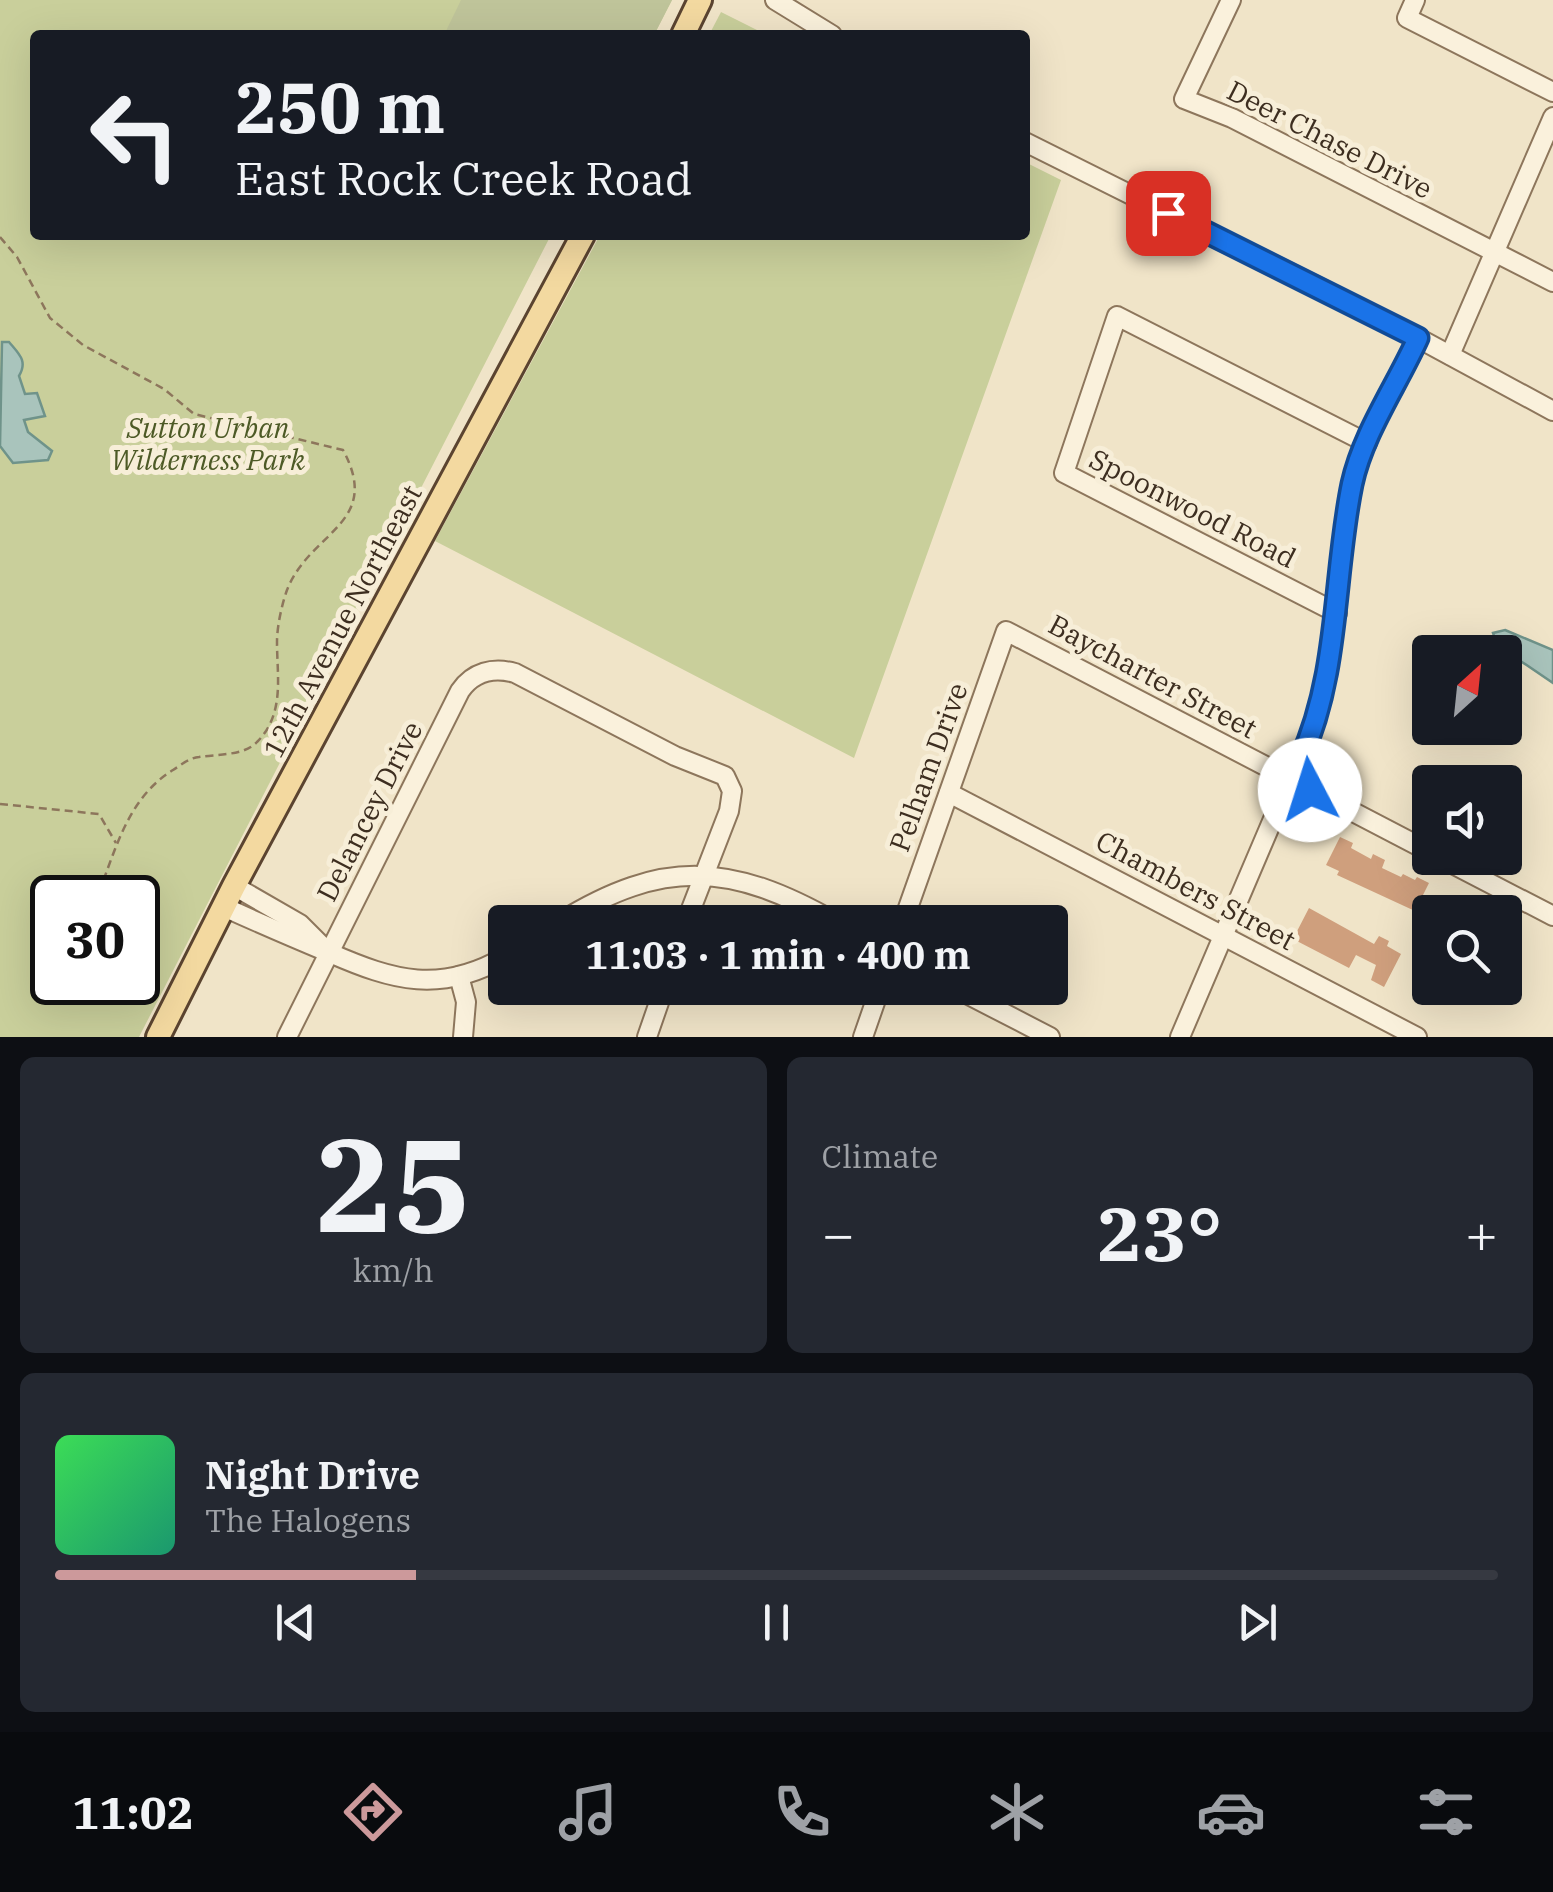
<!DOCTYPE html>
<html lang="en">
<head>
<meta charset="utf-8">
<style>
  :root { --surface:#171b24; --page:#242831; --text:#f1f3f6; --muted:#9ea1a6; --line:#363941; --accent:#cc999b }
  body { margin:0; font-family:"IBM Plex Serif",serif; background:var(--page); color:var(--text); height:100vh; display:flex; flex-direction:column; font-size:38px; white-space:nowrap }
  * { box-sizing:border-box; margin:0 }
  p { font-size:32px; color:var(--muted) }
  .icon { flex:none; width:55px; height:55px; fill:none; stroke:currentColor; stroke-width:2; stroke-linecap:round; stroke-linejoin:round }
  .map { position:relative; height:1037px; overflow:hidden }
  .side { display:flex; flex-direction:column; gap:20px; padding:20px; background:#0d0f14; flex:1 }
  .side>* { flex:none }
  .banner { position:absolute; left:30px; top:30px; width:1000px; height:210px; border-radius:10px; box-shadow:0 10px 40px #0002; background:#171b24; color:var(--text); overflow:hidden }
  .needle { width:65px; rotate:27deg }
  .controls { position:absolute; left:1412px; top:635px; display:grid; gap:20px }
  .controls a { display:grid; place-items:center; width:110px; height:110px; border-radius:10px; background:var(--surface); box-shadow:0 10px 40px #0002; font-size:50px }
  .speed { position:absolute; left:30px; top:875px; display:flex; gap:20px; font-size:50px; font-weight:700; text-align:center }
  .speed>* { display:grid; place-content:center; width:130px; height:130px; border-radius:50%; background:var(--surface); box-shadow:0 10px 40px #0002; line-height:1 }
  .speed .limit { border:5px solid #111; border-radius:15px; background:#fff; color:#111 }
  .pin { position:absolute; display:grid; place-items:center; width:85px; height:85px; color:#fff; margin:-42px; border-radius:20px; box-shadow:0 5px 15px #0006 }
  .me { position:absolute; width:110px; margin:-55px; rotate:355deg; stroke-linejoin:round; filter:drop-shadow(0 0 8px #0008) }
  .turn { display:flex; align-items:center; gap:35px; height:210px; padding:0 40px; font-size:45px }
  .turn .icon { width:130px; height:130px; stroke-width:2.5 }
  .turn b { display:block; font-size:70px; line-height:85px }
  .big { font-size:75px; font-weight:700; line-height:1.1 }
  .side .tile { flex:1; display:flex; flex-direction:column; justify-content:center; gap:15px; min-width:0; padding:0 35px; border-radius:15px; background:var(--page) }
  .side .dial { align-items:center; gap:0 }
  .dial b { font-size:130px; line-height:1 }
  .song { display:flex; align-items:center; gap:30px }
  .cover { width:120px; height:120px; border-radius:15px; background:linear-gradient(135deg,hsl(130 70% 55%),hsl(160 70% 35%)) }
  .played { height:10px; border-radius:5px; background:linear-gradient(90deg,var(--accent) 25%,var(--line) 25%) }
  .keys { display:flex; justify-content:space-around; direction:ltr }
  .heat { display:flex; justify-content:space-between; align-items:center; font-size:55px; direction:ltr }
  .side .tiles { flex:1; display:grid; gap:20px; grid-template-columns:1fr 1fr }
  .tile:last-child { grid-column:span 2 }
  .trip { position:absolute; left:488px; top:905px; width:580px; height:100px; border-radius:10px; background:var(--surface); box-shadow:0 10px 40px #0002; font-weight:700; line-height:100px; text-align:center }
  .tabs { display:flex; height:160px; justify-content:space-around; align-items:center; background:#090b0e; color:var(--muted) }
  .tabs .icon { width:70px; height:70px }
  .tabs .current { color:var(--accent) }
  .tabs b { font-size:45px; color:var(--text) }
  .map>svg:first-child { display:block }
  .green { fill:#c9cf9b; fill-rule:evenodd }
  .cemetery { fill:#bfc49a }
  .water { fill:#a9c4bc; stroke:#6f938a; stroke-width:2.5 }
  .building { fill:#cf9f7d }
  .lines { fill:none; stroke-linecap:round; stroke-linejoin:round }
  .minor-casing { stroke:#8d765c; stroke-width:22 }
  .major-casing { stroke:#5b4430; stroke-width:28 }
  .path { stroke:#8d765c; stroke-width:2.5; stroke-dasharray:8 5; stroke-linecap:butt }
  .minor { stroke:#faf1dc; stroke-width:18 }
  .major { stroke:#f3d9a0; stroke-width:22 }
  .route-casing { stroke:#114b97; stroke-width:25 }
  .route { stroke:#1a73e8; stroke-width:18 }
  .labels { text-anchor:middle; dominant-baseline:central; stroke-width:10; stroke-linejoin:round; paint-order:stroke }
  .street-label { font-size:28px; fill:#3d2e20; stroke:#f7eed8 }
  .park-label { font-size:28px; font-style:italic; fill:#4d5a26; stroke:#f7eed8 }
</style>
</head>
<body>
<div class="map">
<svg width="1553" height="1037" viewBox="0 0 1553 1037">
  <rect width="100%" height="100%" fill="#f0e4c8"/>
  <!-- green -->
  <g class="green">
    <path d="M0,0H672L654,35H35V235H551L139,1037H0ZM52,898H138V982H52Z"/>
    <path d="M721,12L767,35H709Z"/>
    <path d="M1025,162L1061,180L854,758L435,541L600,235H1025Z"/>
  </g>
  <!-- cemetery -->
  <path class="cemetery" d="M461,0H672L654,35H444Z"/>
  <!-- water -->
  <g class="water">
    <path d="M2,342H9C19,354 28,361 19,376L25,394L37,393L45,416L24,420L28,432L52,451L48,460L13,463L0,446Z"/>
    <path d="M1505,630L1553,650V683L1497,645L1493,633Z"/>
  </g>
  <!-- building -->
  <g class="building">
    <path d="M1340,837L1353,843L1351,848L1371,859L1373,854L1385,860L1382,868L1401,877L1403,874L1415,880L1417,877L1429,883L1415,911L1337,875L1339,871L1326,865Z"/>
    <path d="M1309,908L1374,944L1379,936L1389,941L1387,946L1401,954L1384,987L1371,980L1376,965L1356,955L1349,968L1293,939Z"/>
  </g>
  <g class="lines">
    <defs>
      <g id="minor">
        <path d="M775,0L832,35"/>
        <path d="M1231,0L1184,99L1232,118L1553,282"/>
        <path d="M1415,0L1407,18L1553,92"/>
        <path d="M1025,142L1418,338L1553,411"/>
        <path d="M1450,355L1553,117"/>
        <path d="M1337,613L1064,473L1117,316L1367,443"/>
        <circle cx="1292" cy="780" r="21"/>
        <path d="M1300,760C1340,673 1334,576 1352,484C1362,433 1397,385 1418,338"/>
        <path d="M1311,790L1430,852"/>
        <path d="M949,793L1417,1037"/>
        <path d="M1441,858L1553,916"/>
        <path d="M234,886L300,924L325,949"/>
        <path d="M224,907C259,923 294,938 330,953C394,981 440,994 505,957"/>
        <path d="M560,922C664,858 731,863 835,922"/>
        <path d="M903,922L1006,631L1273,770"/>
        <path d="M459,976L466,1002L463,1037"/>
        <path d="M955,988L1050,1037"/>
        <path d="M287,1037L460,691C473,672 493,667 515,673L675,756L725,776L732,791L729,811L686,922"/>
        <path d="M647,1037L664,988"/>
        <path d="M863,1037L880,988"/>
        <path d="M1180,1037L1282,798"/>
      </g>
      <g id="major">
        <path d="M683,35L700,0"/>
        <path d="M158,1037L234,886L583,235"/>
      </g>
    </defs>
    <!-- minor casing -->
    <use href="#minor" class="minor-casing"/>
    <!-- major casing -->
    <use href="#major" class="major-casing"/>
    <!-- path -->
    <g class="path">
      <path d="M0,237L17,257L50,318L83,345L164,389L194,414L343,450C383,524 310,531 287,590C282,604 277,626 277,642C277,677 285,714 257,742C244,756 217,754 199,757C189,758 181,765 173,770C134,794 120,835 105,876L127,886"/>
      <path d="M0,804L99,814L116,843"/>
    </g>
    <!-- minor -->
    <use href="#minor" class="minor"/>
    <!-- major -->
    <use href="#major" class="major"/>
  </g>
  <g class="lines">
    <defs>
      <path id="route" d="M1168,213L1418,338C1397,385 1363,433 1352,484C1333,576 1340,673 1300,760L1311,771L1310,790"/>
    </defs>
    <!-- route casing -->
    <use href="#route" class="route-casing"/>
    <!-- route -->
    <use href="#route" class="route"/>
  </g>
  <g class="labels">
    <!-- street labels -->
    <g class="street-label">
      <text transform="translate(1330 139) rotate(27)">Deer Chase Drive</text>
      <text transform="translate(1193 508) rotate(27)">Spoonwood Road</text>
      <text transform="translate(342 621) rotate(-62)">12th Avenue Northeast</text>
      <text transform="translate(1153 676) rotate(28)">Baycharter Street</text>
      <text transform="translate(928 767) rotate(-70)">Pelham Drive</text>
      <text transform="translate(369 811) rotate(-63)">Delancey Drive</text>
      <text transform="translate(1196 890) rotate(28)">Chambers Street</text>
    </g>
    <!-- park labels -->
    <g class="park-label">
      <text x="208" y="427">Sutton Urban<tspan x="208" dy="32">Wilderness Park</tspan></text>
    </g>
  </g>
</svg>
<div class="controls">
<a><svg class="needle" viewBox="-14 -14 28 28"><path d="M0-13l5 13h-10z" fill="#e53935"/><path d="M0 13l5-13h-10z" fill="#9ea1a6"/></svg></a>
<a><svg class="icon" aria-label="sound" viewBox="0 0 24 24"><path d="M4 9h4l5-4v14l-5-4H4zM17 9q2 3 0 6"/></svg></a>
<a><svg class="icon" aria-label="search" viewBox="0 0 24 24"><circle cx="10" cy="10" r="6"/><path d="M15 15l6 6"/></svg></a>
</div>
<div class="speed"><div class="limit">30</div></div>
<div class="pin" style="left:1168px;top:213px;background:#d93025"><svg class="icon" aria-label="arrive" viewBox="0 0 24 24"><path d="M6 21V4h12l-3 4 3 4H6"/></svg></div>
<svg class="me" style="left:1310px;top:790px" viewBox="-20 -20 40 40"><circle r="19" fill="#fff"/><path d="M0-13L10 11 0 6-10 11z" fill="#1a73e8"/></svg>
<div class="trip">11:03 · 1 min · 400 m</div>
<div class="banner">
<div class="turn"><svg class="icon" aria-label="left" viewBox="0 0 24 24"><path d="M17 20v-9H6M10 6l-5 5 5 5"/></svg><div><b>250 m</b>East Rock Creek Road</div></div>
</div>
</div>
<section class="side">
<div class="tiles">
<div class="tile dial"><b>25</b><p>km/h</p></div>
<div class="tile"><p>Climate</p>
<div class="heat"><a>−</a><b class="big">23°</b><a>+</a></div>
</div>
<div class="tile">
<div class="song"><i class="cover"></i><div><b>Night Drive</b><p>The Halogens</p></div></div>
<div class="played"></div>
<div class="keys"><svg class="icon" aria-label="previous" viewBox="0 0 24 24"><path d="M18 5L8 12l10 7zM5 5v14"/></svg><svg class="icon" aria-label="pause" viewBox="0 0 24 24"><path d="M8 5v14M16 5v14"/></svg><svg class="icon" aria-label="next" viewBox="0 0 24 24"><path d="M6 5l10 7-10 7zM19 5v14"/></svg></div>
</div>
</div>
</section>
<nav class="tabs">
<b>11:02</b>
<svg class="icon current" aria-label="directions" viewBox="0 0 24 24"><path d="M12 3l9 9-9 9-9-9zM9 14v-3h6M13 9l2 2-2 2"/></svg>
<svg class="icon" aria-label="music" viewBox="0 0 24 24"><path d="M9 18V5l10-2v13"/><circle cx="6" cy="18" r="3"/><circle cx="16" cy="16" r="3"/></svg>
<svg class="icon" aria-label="phone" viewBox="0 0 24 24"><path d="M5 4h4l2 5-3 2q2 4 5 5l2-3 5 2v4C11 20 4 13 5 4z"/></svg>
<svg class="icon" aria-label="climate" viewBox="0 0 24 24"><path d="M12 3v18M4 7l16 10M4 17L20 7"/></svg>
<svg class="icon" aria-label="car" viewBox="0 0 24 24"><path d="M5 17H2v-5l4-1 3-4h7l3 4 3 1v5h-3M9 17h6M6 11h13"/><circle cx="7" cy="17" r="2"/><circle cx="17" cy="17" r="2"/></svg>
<svg class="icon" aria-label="filters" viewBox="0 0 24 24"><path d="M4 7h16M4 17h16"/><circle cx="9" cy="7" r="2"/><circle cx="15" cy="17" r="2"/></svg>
</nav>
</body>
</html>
